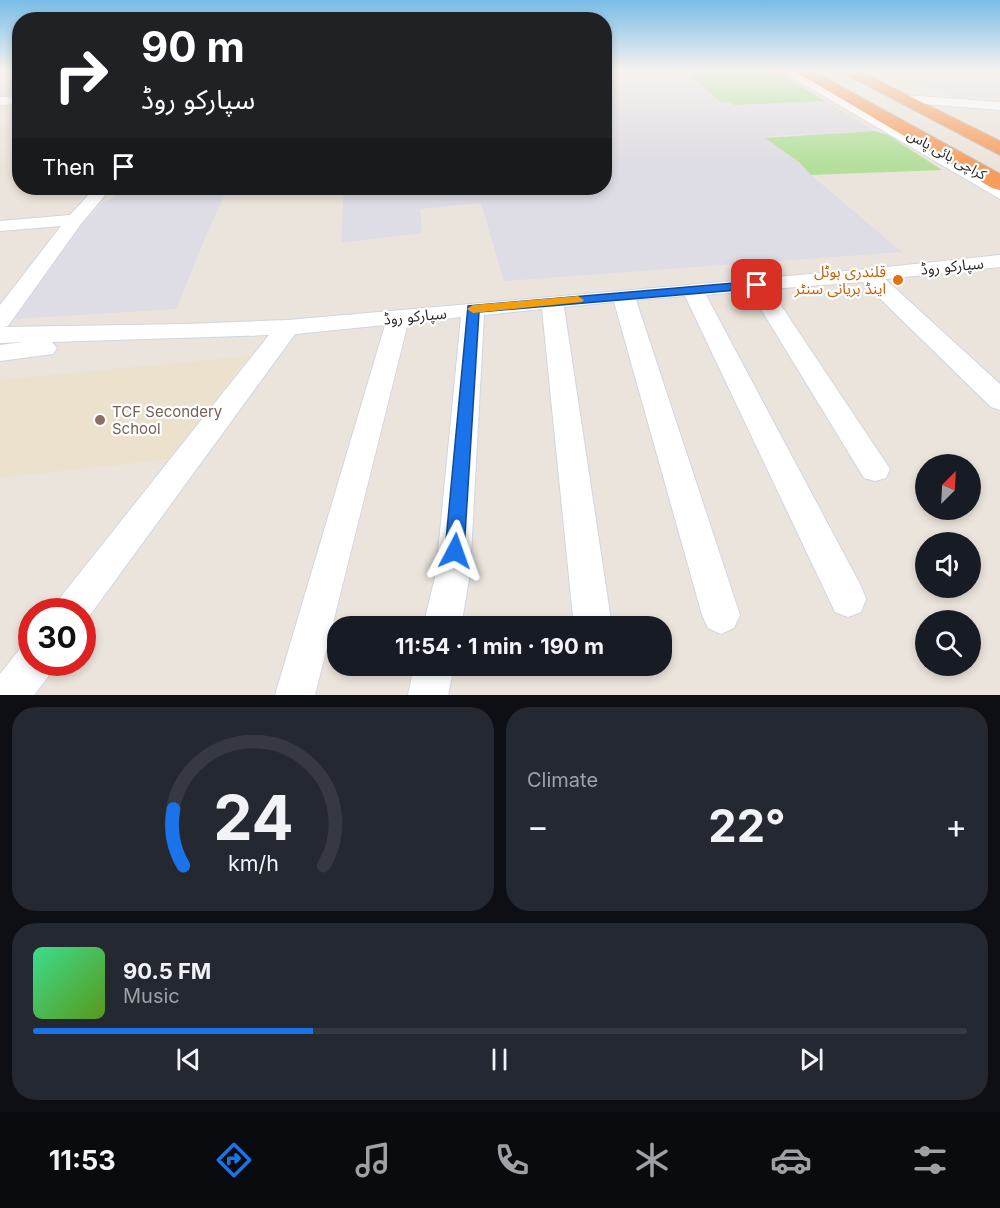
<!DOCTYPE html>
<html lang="en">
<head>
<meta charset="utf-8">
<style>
  :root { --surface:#171b24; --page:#242831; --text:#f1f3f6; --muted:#9ea1a6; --line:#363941; --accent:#1a73e8 }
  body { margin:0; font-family:Inter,"Noto Sans Arabic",sans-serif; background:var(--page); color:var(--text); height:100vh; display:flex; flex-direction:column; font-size:22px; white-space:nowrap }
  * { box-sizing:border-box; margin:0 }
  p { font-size:20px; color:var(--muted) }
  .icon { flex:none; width:33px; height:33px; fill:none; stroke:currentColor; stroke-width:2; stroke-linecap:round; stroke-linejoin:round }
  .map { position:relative; height:695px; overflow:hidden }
  .drawer { display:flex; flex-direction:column; gap:12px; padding:12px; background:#0d0f14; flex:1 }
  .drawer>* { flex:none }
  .hud { position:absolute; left:12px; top:12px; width:600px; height:183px; border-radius:24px; box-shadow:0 3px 9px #0003; background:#202124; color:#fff; overflow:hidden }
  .needle { width:39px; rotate:24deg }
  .fabs { position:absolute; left:915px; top:454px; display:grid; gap:12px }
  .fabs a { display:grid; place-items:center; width:66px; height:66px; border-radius:50%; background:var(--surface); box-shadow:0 3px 9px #0003; font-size:30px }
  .speed { position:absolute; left:18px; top:598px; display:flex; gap:12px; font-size:30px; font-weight:700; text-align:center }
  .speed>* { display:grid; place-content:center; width:78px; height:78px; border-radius:50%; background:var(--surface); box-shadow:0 3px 9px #0003; line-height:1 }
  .speed .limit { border:9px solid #d22; background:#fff; color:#111 }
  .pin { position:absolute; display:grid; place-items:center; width:51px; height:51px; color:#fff; margin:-26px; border-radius:12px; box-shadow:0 3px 9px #0006 }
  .me { position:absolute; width:66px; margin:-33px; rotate:4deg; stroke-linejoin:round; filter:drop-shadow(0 0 4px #0008) }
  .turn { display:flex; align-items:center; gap:21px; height:126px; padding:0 30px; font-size:27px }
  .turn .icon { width:78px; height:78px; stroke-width:2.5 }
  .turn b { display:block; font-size:42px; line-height:51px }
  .then { display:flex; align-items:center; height:57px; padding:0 30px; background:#0003; gap:12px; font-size:22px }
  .big { font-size:45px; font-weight:700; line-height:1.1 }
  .drawer .widget { flex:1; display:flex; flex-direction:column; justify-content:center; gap:9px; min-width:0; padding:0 21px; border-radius:24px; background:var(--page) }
  .drawer .dial { align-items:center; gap:0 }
  .dial svg { height:156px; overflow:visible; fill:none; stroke:var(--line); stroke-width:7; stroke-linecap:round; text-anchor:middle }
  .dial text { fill:var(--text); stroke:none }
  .song { display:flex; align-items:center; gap:18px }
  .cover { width:72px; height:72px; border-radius:9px; background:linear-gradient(135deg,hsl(150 70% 55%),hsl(90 70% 35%)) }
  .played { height:6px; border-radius:3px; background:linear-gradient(90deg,var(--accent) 30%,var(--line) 30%) }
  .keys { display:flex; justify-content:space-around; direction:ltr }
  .heat { display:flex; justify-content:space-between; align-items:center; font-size:33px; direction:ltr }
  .drawer .tiles { flex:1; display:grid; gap:12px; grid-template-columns:1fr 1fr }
  .widget:last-child { grid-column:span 2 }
  .trip { position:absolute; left:327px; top:616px; width:345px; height:60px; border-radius:24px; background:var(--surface); box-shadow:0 3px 9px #0003; font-weight:700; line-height:60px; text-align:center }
  .menu { display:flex; height:96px; justify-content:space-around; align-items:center; background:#090b0e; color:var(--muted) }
  .menu .icon { width:42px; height:42px }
  .menu .active { color:var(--accent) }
  .menu b { font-size:27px; color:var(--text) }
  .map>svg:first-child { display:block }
  .industrial { fill:#dedce4 }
  .education { fill:#ece1cc }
  .green { fill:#b3df9b }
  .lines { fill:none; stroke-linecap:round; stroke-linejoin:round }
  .minor-casing { stroke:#d1d5e2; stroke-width:2 }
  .highway-casing { stroke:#c3c3c3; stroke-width:2 }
  .minor { fill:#fff; fill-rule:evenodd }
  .highway { fill:#f69d5c; fill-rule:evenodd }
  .route { fill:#1a73e8; stroke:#114b97; stroke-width:1.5 }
  .slow { fill:#f59e0b }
  .food-dot { fill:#e8710a; stroke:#fff; stroke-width:2 }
  .education-dot { fill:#8d6e63; stroke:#fff; stroke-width:2 }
  .labels { text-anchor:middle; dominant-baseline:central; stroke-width:4.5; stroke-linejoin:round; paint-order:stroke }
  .far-street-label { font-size:14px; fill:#2a2a2a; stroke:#fff }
  .street-label { font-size:15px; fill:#2a2a2a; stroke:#fff }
  .food-label { font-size:15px; fill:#c56008; stroke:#fff; text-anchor:end }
  .education-label { font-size:15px; fill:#785e54; stroke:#fff; text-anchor:start }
</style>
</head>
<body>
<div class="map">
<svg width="1000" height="695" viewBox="0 0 1000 695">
  <rect width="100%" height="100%" fill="#ebe4dc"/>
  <!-- industrial -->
  <g class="industrial">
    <path d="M0,70H19V97L0,98Z"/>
    <path d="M605,70H682L721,102H731L734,105L825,101L875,131L772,136L766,138L799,162L811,175L902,252L504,281L481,203L420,209L422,233L341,243L344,188H604Z"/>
    <path d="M894,70H1000V96L956,98Z"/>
    <path d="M113,188H228L207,233L176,309L13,319L42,276L81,226L103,202L113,198L114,193L111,191Z"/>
  </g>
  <!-- education -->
  <path class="education" d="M249,356L169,459L0,478V380Z"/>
  <!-- green -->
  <g class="green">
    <path d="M683,70H774L825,101L734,105L731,102H721Z"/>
    <path d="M875,131L888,135L942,170L811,175L799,162L765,138Z"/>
  </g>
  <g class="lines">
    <defs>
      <g id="minor">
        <path d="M779,70H792L1000,187V199Z"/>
        <path d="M903,95L1000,102V110L899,102L897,99Z"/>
        <path d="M20,96V104L0,105V97Z"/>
        <path d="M95,188H111L81,224L8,326L3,327L187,324L288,320L868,269L1000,255V267L885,279L1000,384V410L991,407L863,282L770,289L890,469L886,478L875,481L864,478L750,291L706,295L861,586L866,599L861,612L848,617L835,612L685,296L636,300L740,615L734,628L721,634L708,628L702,615L614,302L564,307L612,627H574L542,309L484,315L470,573L461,627H423L436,573L461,317L408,323L315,695H275L385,325L295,334L82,626V612H54L59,599L269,335L52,342L57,348L53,354L0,361V345L24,342L0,343V305L61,226L0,231V221L70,215Z"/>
        <path d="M32,644V663H54L48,677L34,695H0V674L20,649Z"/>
        <path d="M414,666H454L448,695H408Z"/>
      </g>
      <g id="highway">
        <path d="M793,70H811L1000,174V190L992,188Z"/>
        <path d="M838,70H857L1000,141V155Z"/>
      </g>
    </defs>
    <!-- minor casing -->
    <use href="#minor" class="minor-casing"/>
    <!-- highway casing -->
    <use href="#highway" class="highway-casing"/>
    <!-- minor -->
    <use href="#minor" class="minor"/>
    <!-- highway -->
    <use href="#highway" class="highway"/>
  </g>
  <!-- sky -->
  <linearGradient id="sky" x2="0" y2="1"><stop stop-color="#79bde8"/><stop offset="0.42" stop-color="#f6f3ef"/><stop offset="1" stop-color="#f6f3ef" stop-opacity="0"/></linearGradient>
  <rect width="1000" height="167" fill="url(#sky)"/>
  <!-- route -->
  <path class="route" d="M757,281L763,285L761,288L479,312L464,551L461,557L455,560L448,557L445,551L468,306Z"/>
  <!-- slow -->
  <path class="slow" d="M578,296L584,300L582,302L473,313L467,309L473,305Z"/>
  <!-- markers -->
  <circle class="food-dot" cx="898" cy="280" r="6"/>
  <circle class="education-dot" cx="100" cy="420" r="6"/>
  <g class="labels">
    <!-- far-street labels -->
    <g class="far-street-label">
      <text transform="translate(947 154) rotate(29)">کراچی بائی پاس</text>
    </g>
    <!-- street labels -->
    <g class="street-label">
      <text transform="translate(952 266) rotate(-6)">سپارکو روڈ</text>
      <text transform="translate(415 316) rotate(-6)">سپارکو روڈ</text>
    </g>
    <!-- food labels -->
    <g class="food-label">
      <text x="886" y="271">قلندری ہوٹل<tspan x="886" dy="17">اینڈ بریانی سنٹر</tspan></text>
    </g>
    <!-- education labels -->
    <g class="education-label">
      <text x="112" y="411">TCF Secondery<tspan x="112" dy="17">School</tspan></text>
    </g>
  </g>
</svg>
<div class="fabs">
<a><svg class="needle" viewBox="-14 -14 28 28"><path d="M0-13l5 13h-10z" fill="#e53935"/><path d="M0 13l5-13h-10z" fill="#9ea1a6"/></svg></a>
<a><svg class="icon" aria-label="sound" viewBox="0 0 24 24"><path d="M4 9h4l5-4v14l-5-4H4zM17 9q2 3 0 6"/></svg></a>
<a><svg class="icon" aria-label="search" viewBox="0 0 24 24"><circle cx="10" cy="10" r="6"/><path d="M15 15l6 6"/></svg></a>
</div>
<div class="speed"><div class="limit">30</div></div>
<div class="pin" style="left:757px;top:285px;background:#d93025"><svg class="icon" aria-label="arrive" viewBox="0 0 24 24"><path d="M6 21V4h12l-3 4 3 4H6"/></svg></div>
<svg class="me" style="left:455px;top:551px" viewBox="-20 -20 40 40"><path d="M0-17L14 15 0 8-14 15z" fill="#1a73e8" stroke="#fff" stroke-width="4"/></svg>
<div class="trip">11:54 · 1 min · 190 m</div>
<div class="hud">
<div class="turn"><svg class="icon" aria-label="right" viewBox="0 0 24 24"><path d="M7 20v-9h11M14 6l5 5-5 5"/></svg><div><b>90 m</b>سپارکو روڈ</div></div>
<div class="then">Then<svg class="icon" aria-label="arrive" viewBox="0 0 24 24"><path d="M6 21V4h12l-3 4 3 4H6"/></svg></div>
</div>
</div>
<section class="drawer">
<div class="tiles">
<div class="widget dial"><svg viewBox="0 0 100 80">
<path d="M14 69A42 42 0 1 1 86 69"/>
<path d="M14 69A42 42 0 0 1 9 40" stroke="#1a73e8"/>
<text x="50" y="56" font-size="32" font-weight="700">24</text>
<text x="50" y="72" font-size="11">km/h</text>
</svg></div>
<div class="widget"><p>Climate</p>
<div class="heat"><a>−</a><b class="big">22°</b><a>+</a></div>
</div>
<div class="widget">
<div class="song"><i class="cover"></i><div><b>90.5 FM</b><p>Music</p></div></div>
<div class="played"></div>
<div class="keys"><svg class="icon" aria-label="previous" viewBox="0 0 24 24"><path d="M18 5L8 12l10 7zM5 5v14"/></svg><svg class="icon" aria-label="pause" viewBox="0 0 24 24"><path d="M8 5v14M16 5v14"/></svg><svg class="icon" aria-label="next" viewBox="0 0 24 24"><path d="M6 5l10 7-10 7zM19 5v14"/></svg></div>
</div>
</div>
</section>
<nav class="menu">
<b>11:53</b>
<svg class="icon active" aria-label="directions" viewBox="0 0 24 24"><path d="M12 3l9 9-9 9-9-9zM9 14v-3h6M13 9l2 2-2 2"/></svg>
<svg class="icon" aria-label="music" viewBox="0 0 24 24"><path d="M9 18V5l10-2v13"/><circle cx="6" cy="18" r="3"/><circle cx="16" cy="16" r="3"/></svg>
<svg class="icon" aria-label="phone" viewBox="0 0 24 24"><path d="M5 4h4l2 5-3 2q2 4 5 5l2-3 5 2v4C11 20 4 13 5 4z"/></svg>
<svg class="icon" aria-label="climate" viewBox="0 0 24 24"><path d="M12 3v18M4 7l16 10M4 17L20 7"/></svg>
<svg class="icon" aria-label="car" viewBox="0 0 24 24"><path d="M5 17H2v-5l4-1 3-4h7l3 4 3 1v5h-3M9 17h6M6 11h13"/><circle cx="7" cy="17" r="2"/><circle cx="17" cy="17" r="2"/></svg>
<svg class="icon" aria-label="filters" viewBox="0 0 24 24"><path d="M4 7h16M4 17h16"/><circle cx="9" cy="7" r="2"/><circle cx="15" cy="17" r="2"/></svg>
</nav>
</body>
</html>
